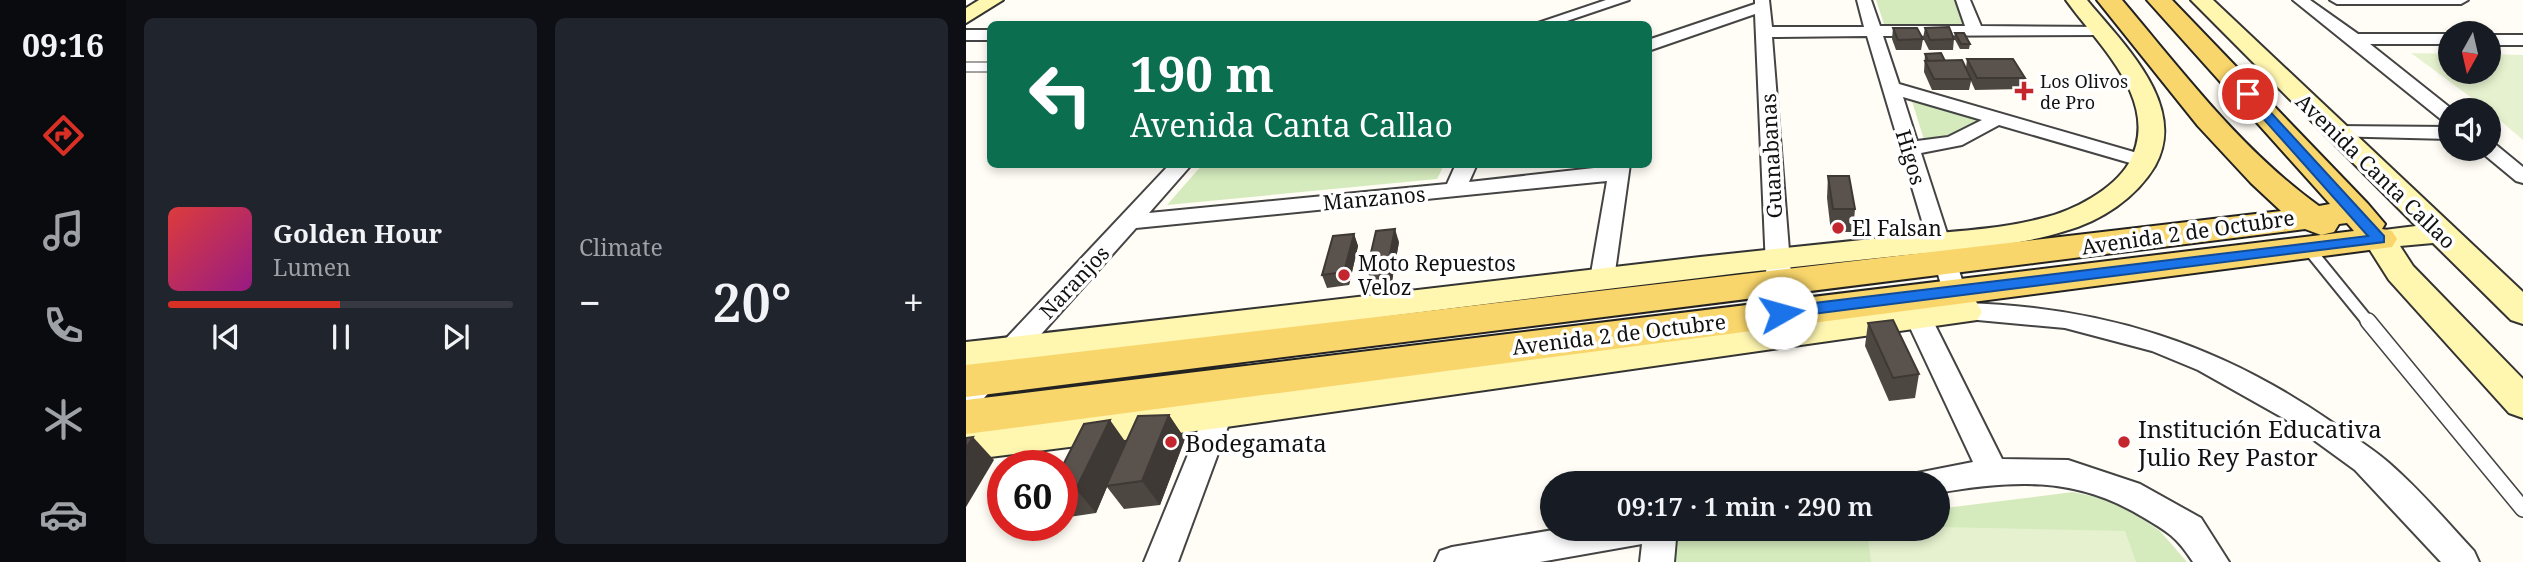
<!DOCTYPE html>
<html lang="en">
<head>
<meta charset="utf-8">
<style>
  :root { --surface:#171b24; --page:#20242c; --text:#f1f3f6; --muted:#9ea1a6; --line:#363941; --accent:#d93025 }
  body { margin:0; font-family:"Noto Serif",serif; background:var(--page); color:var(--text); height:100vh; display:flex; flex-direction:column; font-size:26px; white-space:nowrap }
  * { box-sizing:border-box; margin:0 }
  p { font-size:23px; color:var(--muted) }
  .icon { flex:none; width:38px; height:38px; fill:none; stroke:currentColor; stroke-width:2; stroke-linecap:round; stroke-linejoin:round }
  .map { position:relative; flex:1; overflow:hidden }
  .drawer { display:flex; flex-direction:column; gap:18px; padding:18px; background:#0d0f14; width:840px }
  .drawer>* { flex:none }
  .banner { position:absolute; left:21px; top:21px; width:665px; height:147px; border-radius:10px; box-shadow:0 4px 10px #0003; background:#0b6e4f; color:#fff; overflow:hidden }
  .needle { width:46px; rotate:188deg }
  .controls { position:absolute; left:1472px; top:21px; display:grid; gap:14px }
  .controls a { display:grid; place-items:center; width:63px; height:63px; border-radius:50%; background:var(--surface); box-shadow:0 4px 10px #0003; font-size:35px }
  .speed { position:absolute; left:21px; top:450px; display:flex; gap:14px; font-size:35px; font-weight:700; text-align:center }
  .speed>* { display:grid; place-content:center; width:91px; height:91px; border-radius:50%; background:var(--surface); box-shadow:0 4px 10px #0003; line-height:1 }
  .speed .limit { border:10px solid #d22; background:#fff; color:#111 }
  .pin { position:absolute; display:grid; place-items:center; width:60px; height:60px; color:#fff; margin:-30px; border:4px solid #fff; border-radius:50%; box-shadow:0 2px 7px #0007 }
  .me { position:absolute; width:77px; margin:-38px; rotate:83deg; stroke-linejoin:round; filter:drop-shadow(0 0 5px #0008) }
  .turn { display:flex; align-items:center; gap:24px; height:147px; padding:0 28px; font-size:32px }
  .turn .icon { width:91px; height:91px; stroke-width:2.5 }
  .turn b { display:block; font-size:49px; line-height:60px }
  .big { font-size:52px; font-weight:600; line-height:1.1 }
  .drawer .card { flex:1; display:flex; flex-direction:column; justify-content:center; gap:10px; min-width:0; padding:0 24px; border-radius:10px; background:var(--page) }
  .song { display:flex; align-items:center; gap:21px }
  .cover { width:84px; height:84px; border-radius:10px; background:linear-gradient(135deg,hsl(0 70% 55%),hsl(310 70% 35%)) }
  .played { height:7px; border-radius:4px; background:linear-gradient(90deg,var(--accent) 50%,var(--line) 50%) }
  .keys { display:flex; justify-content:space-around; direction:ltr }
  .heat { display:flex; justify-content:space-between; align-items:center; font-size:38px; direction:ltr }
  .drawer .tiles { flex:1; display:grid; gap:18px; grid-template-columns:repeat(2,1fr) }
  .trip { position:absolute; left:574px; top:471px; width:410px; height:70px; border-radius:35px; background:var(--surface); box-shadow:0 4px 10px #0003; font-weight:600; line-height:70px; text-align:center }
  main { display:flex; flex:1; min-height:0 }
  .menu { display:flex; flex-direction:column; width:126px; justify-content:space-around; align-items:center; background:#090b0e; color:var(--muted) }
  .menu .icon { width:49px; height:49px }
  .menu .selected { color:var(--accent) }
  .menu b { font-size:32px; color:var(--text) }
  .map>svg:first-child { display:block }
  .green { fill:#d5ebbd }
  .pitch { fill:#e6f2cf }
  .lines { fill:none; stroke-linecap:round; stroke-linejoin:round }
  .lane-far2-casing { stroke:#444; stroke-width:11 }
  .lane-far1-casing { stroke:#444; stroke-width:15 }
  .lane-casing { stroke:#444; stroke-width:18 }
  .street-casing { stroke:#444; stroke-width:4 }
  .secondary-casing { stroke:#333; stroke-width:4 }
  .primary-casing { stroke:#222; stroke-width:4 }
  .lane-far2 { stroke:#fff; stroke-width:9 }
  .lane-far1 { stroke:#fff; stroke-width:11 }
  .lane { stroke:#fff; stroke-width:15 }
  .street { fill:#fff; fill-rule:evenodd }
  .secondary { fill:#fff6b0; fill-rule:evenodd }
  .primary { fill:#f9d66b; fill-rule:evenodd }
  .wall { fill:#4d4742 }
  .shaded-wall { fill:#3f3936 }
  .building { fill:#5a524d; stroke:#3f3936; stroke-width:2 }
  .route { fill:#1a73e8; stroke:#114b97; stroke-width:2 }
  .poi-dot { fill:#c4262e; stroke:#fff; stroke-width:2.5 }
  .labels { text-anchor:middle; dominant-baseline:central; stroke-width:7; stroke-linejoin:round; paint-order:stroke }
  .far-poi-label { font-size:18px; fill:#111; stroke:#fff; text-anchor:start }
  .street-label { font-size:21px; fill:#111; stroke:#fff }
  .poi-label { font-size:21px; fill:#111; stroke:#fff; text-anchor:start }
  .near-poi-label { font-size:24px; fill:#111; stroke:#fff; text-anchor:start }
</style>
</head>
<body>
<main>
<nav class="menu">
<b>09:16</b>
<svg class="icon selected" aria-label="directions" viewBox="0 0 24 24"><path d="M12 3l9 9-9 9-9-9zM9 14v-3h6M13 9l2 2-2 2"/></svg>
<svg class="icon" aria-label="music" viewBox="0 0 24 24"><path d="M9 18V5l10-2v13"/><circle cx="6" cy="18" r="3"/><circle cx="16" cy="16" r="3"/></svg>
<svg class="icon" aria-label="phone" viewBox="0 0 24 24"><path d="M5 4h4l2 5-3 2q2 4 5 5l2-3 5 2v4C11 20 4 13 5 4z"/></svg>
<svg class="icon" aria-label="climate" viewBox="0 0 24 24"><path d="M12 3v18M4 7l16 10M4 17L20 7"/></svg>
<svg class="icon" aria-label="car" viewBox="0 0 24 24"><path d="M5 17H2v-5l4-1 3-4h7l3 4 3 1v5h-3M9 17h6M6 11h13"/><circle cx="7" cy="17" r="2"/><circle cx="17" cy="17" r="2"/></svg>
</nav>
<section class="drawer">
<div class="tiles">
<div class="card">
<div class="song"><i class="cover"></i><div><b>Golden Hour</b><p>Lumen</p></div></div>
<div class="played"></div>
<div class="keys"><svg class="icon" aria-label="previous" viewBox="0 0 24 24"><path d="M18 5L8 12l10 7zM5 5v14"/></svg><svg class="icon" aria-label="pause" viewBox="0 0 24 24"><path d="M8 5v14M16 5v14"/></svg><svg class="icon" aria-label="next" viewBox="0 0 24 24"><path d="M6 5l10 7-10 7zM19 5v14"/></svg></div>
</div>
<div class="card"><p>Climate</p>
<div class="heat"><a>−</a><b class="big">20°</b><a>+</a></div>
</div>
</div>
</section>
<div class="map">
<svg width="1557" height="562" viewBox="0 0 1557 562">
  <rect width="100%" height="100%" fill="#fffdf5"/>
  <!-- green -->
  <g class="green">
    <path d="M910,0H989L1003,26L919,27Z"/>
    <path d="M945,98L1020,120L982,138L959,143Z"/>
    <path d="M236,165V164L478,165L471,179L201,205Z"/>
    <path d="M1107,492L1151,502L1194,531L1221,562H709L711,541L809,528H971V509Z"/>
  </g>
  <!-- pitch -->
  <g class="pitch">
    <path d="M1445,53L1484,54V72H1522L1523,54L1557,55V140L1522,110Z"/>
    <path d="M971,527L1159,531L1170,562H905L901,529Z"/>
  </g>
  <g class="lines">
    <defs>
      <path id="lane-far2" d="M0,67H24"/>
      <path id="lane-far1" d="M1342,248L1403,323"/>
      <path id="lane" d="M1402,321L1557,509"/>
      <g id="street">
        <path d="M640,0H663L592,24H569Z"/>
        <path d="M789,0H803L806,27H898L891,0H905L914,26H999L990,0H1004L1015,26L1139,27V33L1133,35L917,36L933,84L1185,157L1188,161L1178,167L1033,125L996,145L955,153L1000,292L997,298H979L901,36L806,37L828,313L824,319L815,322L806,319L802,313L789,14L682,51V40L789,4ZM937,97L1016,120L982,137L951,141Z"/>
        <path d="M1327,0H1344L1392,34H1484V44H1404L1487,110H1484V123L1477,121Z"/>
        <path d="M1364,0H1502L1495,4H1371Z"/>
        <rect x="0" y="30" width="24" height="10"/>
        <rect x="1522" y="35" width="35" height="10"/>
        <path d="M1369,126L1484,127V139L1362,136L1359,132L1362,128Z"/>
        <path d="M1522,142L1529,144L1557,167V183L1550,181L1515,152L1513,149H1522Z"/>
        <path d="M204,164H226L183,213L481,184L490,164H511L503,182L664,164L648,279L645,285H627L624,279L641,181L170,228L10,407L0,410V381Z"/>
        <path d="M999,303C1137,307 1254,344 1367,423C1386,436 1406,448 1423,463C1454,490 1481,522 1508,551L1513,562H1475L1389,470L1319,419L1232,370L1186,351L1099,328L990,318L986,312L990,306Z"/>
        <path d="M953,310L962,313L966,319L1036,459L1102,460L1174,484L1235,518L1263,562H1227C1210,536 1202,532 1175,516C1108,476 1046,480 971,493V483H941L946,474L1007,462L940,319L944,313Z"/>
        <path d="M253,402L263,405L267,413L212,562H178L239,413L243,405Z"/>
        <path d="M599,528H711L708,562H674L676,544L574,562H469L474,551L486,547Z"/>
      </g>
      <g id="secondary">
        <path d="M13,0H37L0,23V8Z"/>
        <path d="M1100,0H1121C1156,43 1223,105 1189,166C1170,198 1135,221 1099,231C1045,248 987,250 931,256C865,263 799,270 733,278C489,307 245,340 0,368V342C245,315 489,285 734,257C801,250 867,243 933,236C981,232 1031,230 1077,218C1107,211 1147,190 1163,163C1197,102 1132,45 1100,0Z"/>
        <path d="M1225,0H1247L1557,292V324L1545,320L1467,243L1434,246L1447,266L1557,379V418L1543,413L1423,280L1397,239L1402,232L1450,226Z"/>
        <path d="M988,281L1000,284L1016,312L1011,320L253,428L0,460V428L977,303L971,292L976,284Z"/>
      </g>
      <path id="primary" d="M1131,0H1156C1217,72 1275,150 1353,206L1364,204L1181,0H1206L1402,204L1419,224L1416,229L1426,231L1431,239L1426,247L0,434V400L1388,231L1381,223L1373,224L1368,232L1355,235L1339,229L0,397V365L1315,211L1285,183L1232,126Z"/>
    </defs>
    <!-- lane-far2 casing -->
    <use href="#lane-far2" class="lane-far2-casing"/>
    <!-- lane-far1 casing -->
    <use href="#lane-far1" class="lane-far1-casing"/>
    <!-- lane casing -->
    <use href="#lane" class="lane-casing"/>
    <!-- street casing -->
    <use href="#street" class="street-casing"/>
    <!-- secondary casing -->
    <use href="#secondary" class="secondary-casing"/>
    <!-- primary casing -->
    <use href="#primary" class="primary-casing"/>
    <!-- lane-far2 -->
    <use href="#lane-far2" class="lane-far2"/>
    <!-- lane-far1 -->
    <use href="#lane-far1" class="lane-far1"/>
    <!-- lane -->
    <use href="#lane" class="lane"/>
    <!-- street -->
    <use href="#street" class="street"/>
    <!-- secondary -->
    <use href="#secondary" class="secondary"/>
    <!-- primary -->
    <use href="#primary" class="primary"/>
  </g>
  <!-- wall -->
  <g class="wall">
    <path d="M927,28L957,39L955,50H930L926,39Z"/>
    <path d="M959,28L988,39L987,50H963L957,38Z"/>
    <path d="M989,33L1004,44L1003,49H994L988,38Z"/>
    <path d="M959,54L1000,68L1001,59L1059,78L1056,89L1009,90L1005,81L1003,90H966L958,72Z"/>
    <path d="M862,176L889,209L887,232H865L861,198Z"/>
    <path d="M388,234L392,246L383,285L361,288L356,275Z"/>
    <path d="M433,242L426,281L406,283L401,270Z"/>
    <path d="M902,323L953,374L949,398L923,401L899,346Z"/>
    <path d="M203,415L219,439L194,505L158,509L141,487L130,513L103,517L96,509V467L160,443Z"/>
  </g>
  <!-- shaded-wall -->
  <g class="shaded-wall">
    <path d="M429,229L433,242L426,281L421,268Z"/>
    <path d="M388,234L392,246L383,285L378,272Z"/>
    <path d="M203,415L219,439L194,505L176,481Z"/>
    <path d="M144,420L161,444L140,486L141,487L130,513L110,489Z"/>
    <path d="M7,437L28,460L0,507V448Z"/>
  </g>
  <!-- building -->
  <g class="building">
    <path d="M983,27L988,39L964,40L959,28Z"/>
    <path d="M927,28H951L957,39L932,40Z"/>
    <path d="M989,33H998L1004,44H995Z"/>
    <path d="M975,53L979,61H962L959,54Z"/>
    <path d="M1001,59H1047L1059,78H1011Z"/>
    <path d="M996,60L1005,79H968L959,61Z"/>
    <path d="M862,176H883L889,209H867Z"/>
    <path d="M429,229L421,268L401,270L410,231Z"/>
    <path d="M388,234L378,272L356,275L367,236Z"/>
    <path d="M927,320L953,374L927,378L902,323Z"/>
    <path d="M203,415L176,481L140,486L172,416Z"/>
    <path d="M144,420L110,489L96,491V467L118,424Z"/>
    <path d="M7,437L0,448V438Z"/>
  </g>
  <!-- route -->
  <path class="route" d="M1278,92H1286L1418,236V242L815,318L807,313L815,307L1402,236L1278,97Z"/>
  <!-- markers -->
  <g class="poi-dot">
    <path d="M1054.5 80.5h7v7h7v7h-7v7h-7v-7h-7v-7h7z"/>
    <circle cx="872" cy="228" r="7"/>
    <circle cx="378" cy="275" r="7"/>
    <circle cx="205" cy="442" r="7"/>
    <circle cx="1158" cy="442" r="7"/>
  </g>
  <g class="labels">
    <!-- far-poi labels -->
    <g class="far-poi-label">
      <text x="1074" y="81">Los Olivos<tspan x="1074" dy="21">de Pro</tspan></text>
    </g>
    <!-- street labels -->
    <g class="street-label">
      <text transform="translate(805 156) rotate(-93)">Guanabanas</text>
      <text transform="translate(945 157) rotate(73)">Higos</text>
      <text transform="translate(1410 171) rotate(44)">Avenida Canta Callao</text>
      <text transform="translate(408 198) rotate(-5)">Manzanos</text>
      <text transform="translate(1222 232) rotate(-8)">Avenida 2 de Octubre</text>
      <text transform="translate(108 282) rotate(-47)">Naranjos</text>
      <text transform="translate(653 334) rotate(-7)">Avenida 2 de Octubre</text>
    </g>
    <!-- poi labels -->
    <g class="poi-label">
      <text x="886" y="228">El Falsan</text>
      <text x="392" y="263">Moto Repuestos<tspan x="392" dy="24">Veloz</tspan></text>
    </g>
    <!-- near-poi labels -->
    <g class="near-poi-label">
      <text x="1172" y="428">Institución Educativa<tspan x="1172" dy="28">Julio Rey Pastor</tspan></text>
      <text x="219" y="442">Bodegamata</text>
    </g>
  </g>
</svg>
<div class="controls">
<a><svg class="needle" viewBox="-14 -14 28 28"><path d="M0-13l5 13h-10z" fill="#e53935"/><path d="M0 13l5-13h-10z" fill="#9ea1a6"/></svg></a>
<a><svg class="icon" aria-label="sound" viewBox="0 0 24 24"><path d="M4 9h4l5-4v14l-5-4H4zM17 9q2 3 0 6"/></svg></a>
</div>
<div class="speed"><div class="limit">60</div></div>
<div class="pin" style="left:1282px;top:94px;background:#d93025"><svg class="icon" aria-label="arrive" viewBox="0 0 24 24"><path d="M6 21V4h12l-3 4 3 4H6"/></svg></div>
<svg class="me" style="left:815px;top:313px" viewBox="-20 -20 40 40"><circle r="19" fill="#fff"/><path d="M0-13L10 11 0 6-10 11z" fill="#1a73e8"/></svg>
<div class="trip">09:17 · 1 min · 290 m</div>
<div class="banner">
<div class="turn"><svg class="icon" aria-label="left" viewBox="0 0 24 24"><path d="M17 20v-9H6M10 6l-5 5 5 5"/></svg><div><b>190 m</b>Avenida Canta Callao</div></div>
</div>
</div>
</main>
</body>
</html>
